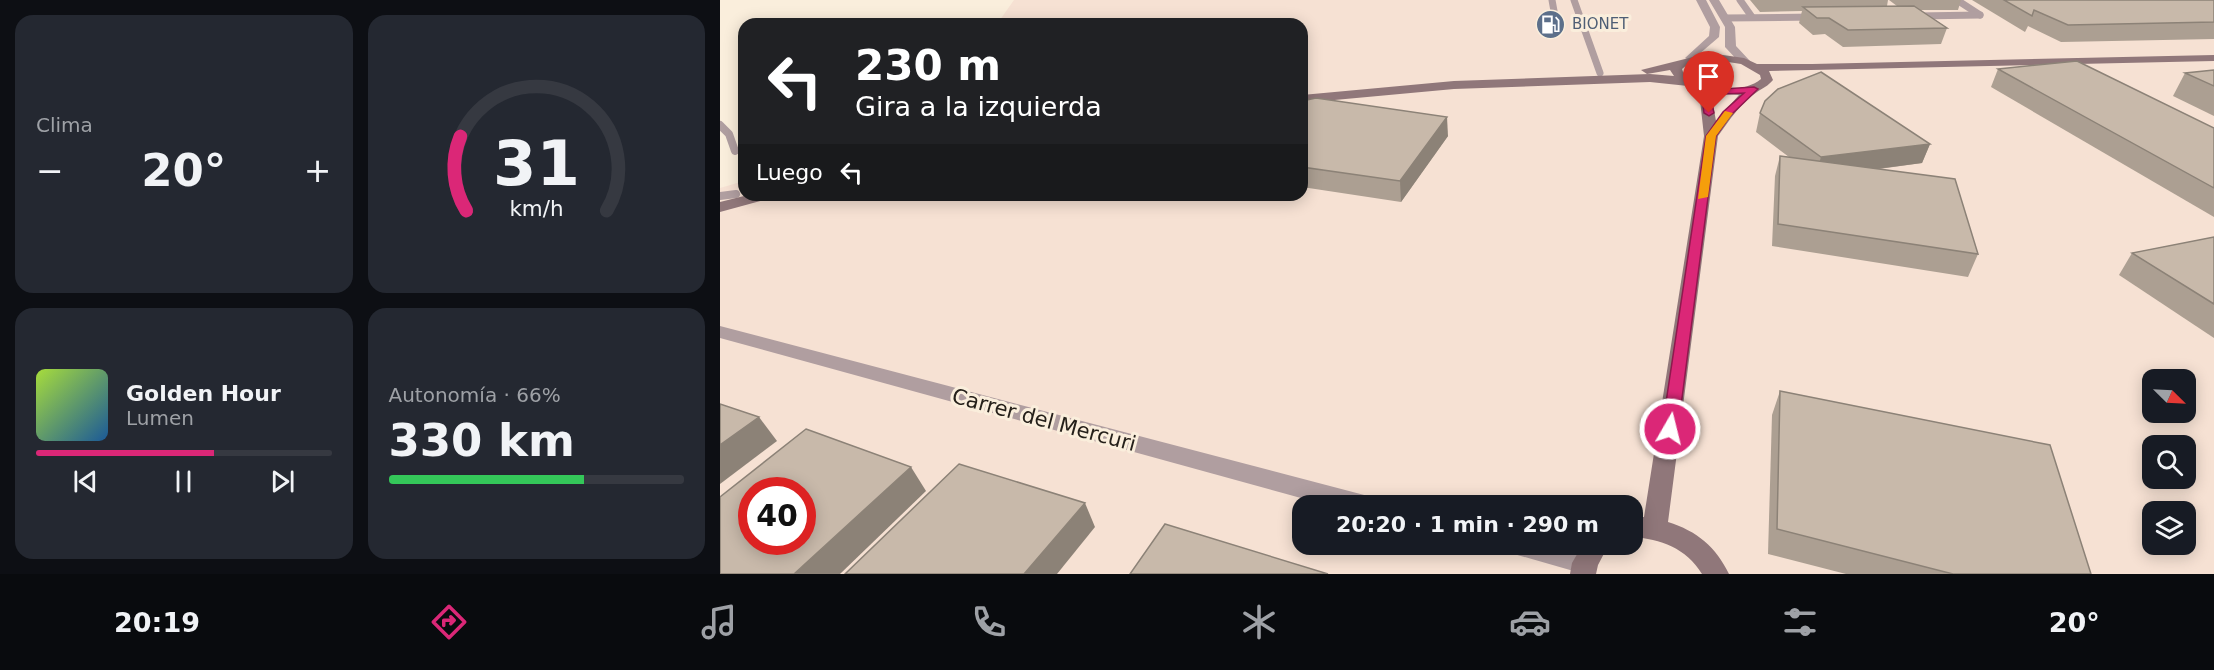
<!DOCTYPE html>
<html lang="es">
<head>
<meta charset="utf-8">
<style>
  :root { --surface:#171b24; --page:#242831; --text:#f1f3f6; --muted:#9ea1a6; --line:#363941; --accent:#db2777 }
  body { margin:0; font-family:"DejaVu Sans",sans-serif; background:var(--page); color:var(--text); height:100vh; display:flex; flex-direction:column; font-size:22px; white-space:nowrap }
  * { box-sizing:border-box; margin:0 }
  p { font-size:20px; color:var(--muted) }
  .icon { flex:none; width:33px; height:33px; fill:none; stroke:currentColor; stroke-width:2; stroke-linecap:round; stroke-linejoin:round }
  .map { position:relative; flex:1; overflow:hidden }
  .panel { display:flex; flex-direction:column; gap:15px; padding:15px; background:#0d0f14; width:720px }
  .panel>* { flex:none }
  .banner { position:absolute; left:18px; top:18px; width:570px; height:183px; border-radius:18px; box-shadow:0 3px 15px #0003; background:#202124; color:#fff; overflow:hidden }
  .needle { width:39px; rotate:114deg }
  .controls { position:absolute; left:1422px; top:369px; display:grid; gap:12px }
  .controls a { display:grid; place-items:center; width:54px; height:54px; border-radius:12px; background:var(--surface); box-shadow:0 3px 15px #0003; font-size:30px }
  .speed { position:absolute; left:18px; top:477px; display:flex; gap:12px; font-size:30px; font-weight:700; text-align:center }
  .speed>* { display:grid; place-content:center; width:78px; height:78px; border-radius:50%; background:var(--surface); box-shadow:0 3px 15px #0003; line-height:1 }
  .speed .limit { border:9px solid #d22; background:#fff; color:#111 }
  .pin { position:absolute; display:grid; place-items:center; width:51px; height:51px; color:#fff; margin:-62px -26px; border-radius:50% 50% 50% 0; rotate:-45deg; box-shadow:0 0 6px #0007 }
  .pin .icon { rotate:45deg }
  .me { position:absolute; width:66px; margin:-33px; rotate:8deg; stroke-linejoin:round; filter:drop-shadow(0 0 4px #0008) }
  .turn { display:flex; align-items:center; gap:21px; height:126px; padding:0 18px; font-size:27px }
  .turn .icon { width:78px; height:78px; stroke-width:2.5 }
  .turn b { display:block; font-size:42px; line-height:51px }
  .then { display:flex; align-items:center; height:57px; padding:0 18px; background:#0003; gap:12px; font-size:22px }
  .big { font-size:45px; font-weight:600; line-height:1.1 }
  .panel .card { flex:1; display:flex; flex-direction:column; justify-content:center; gap:9px; min-width:0; padding:0 21px; border-radius:18px; background:var(--page) }
  .panel .dial { align-items:center; gap:0 }
  .dial svg { height:156px; overflow:visible; fill:none; stroke:var(--line); stroke-width:7; stroke-linecap:round; text-anchor:middle }
  .dial text { fill:var(--text); stroke:none }
  .song { display:flex; align-items:center; gap:18px }
  .cover { width:72px; height:72px; border-radius:9px; background:linear-gradient(135deg,hsl(80 70% 55%),hsl(210 70% 35%)) }
  .played { height:6px; border-radius:3px; background:linear-gradient(90deg,var(--accent) 60%,var(--line) 60%) }
  .keys { display:flex; justify-content:space-around; direction:ltr }
  .heat { display:flex; justify-content:space-between; align-items:center; font-size:33px; direction:ltr }
  .charge { height:9px; border-radius:4px; background:linear-gradient(90deg,#34c759 66%,var(--line) 0) }
  .panel .tiles { flex:1; display:grid; gap:15px; grid-template-columns:repeat(2,1fr) }
  .trip { position:absolute; left:572px; top:495px; width:351px; height:60px; border-radius:18px; background:var(--surface); box-shadow:0 3px 15px #0003; font-weight:600; line-height:60px; text-align:center }
  .tabs { display:flex; height:96px; justify-content:space-around; align-items:center; background:#090b0e; color:var(--muted) }
  .tabs .icon { width:42px; height:42px }
  .tabs .active { color:var(--accent) }
  .tabs b { font-size:27px; color:var(--text) }
  main { display:flex; flex:1; min-height:0 }
  .map>svg:first-child { display:block }
  .industrial { fill:#f6e1d3; fill-rule:evenodd }
  .lines { fill:none; stroke-linecap:round; stroke-linejoin:round }
  .lane-far1 { stroke:#b09ea0; stroke-width:7 }
  .lane { stroke:#b09ea0; stroke-width:8 }
  .street { fill:#b09ea0; fill-rule:evenodd }
  .secondary { fill:#90777a; fill-rule:evenodd }
  .wall { fill:#ac9f92 }
  .shaded-wall { fill:#8c8277 }
  .building { fill:#c8b9aa; stroke:#8c8277; stroke-width:1.5; fill-rule:evenodd }
  .route { fill:#db2777; stroke:#8e194d; stroke-width:1.5 }
  .slow { fill:#f59e0b }
  .labels { text-anchor:middle; dominant-baseline:central; stroke-width:6; stroke-linejoin:round; paint-order:stroke }
  .far-service-label { font-size:15px; fill:#4e5e75; stroke:#faeedc; text-anchor:start }
  .near-street-label { font-size:21px; fill:#25201a; stroke:#faeedc }
</style>
</head>
<body>
<main>
<section class="panel">
<div class="tiles">
<div class="card"><p>Clima</p>
<div class="heat"><a>−</a><b class="big">20°</b><a>+</a></div>
</div>
<div class="card dial"><svg viewBox="0 0 100 80">
<path d="M14 69A42 42 0 1 1 86 69"/>
<path d="M14 69A42 42 0 0 1 11 31" stroke="#db2777"/>
<text x="50" y="56" font-size="32" font-weight="700">31</text>
<text x="50" y="72" font-size="11">km/h</text>
</svg></div>
<div class="card">
<div class="song"><i class="cover"></i><div><b>Golden Hour</b><p>Lumen</p></div></div>
<div class="played"></div>
<div class="keys"><svg class="icon" aria-label="previous" viewBox="0 0 24 24"><path d="M18 5L8 12l10 7zM5 5v14"/></svg><svg class="icon" aria-label="pause" viewBox="0 0 24 24"><path d="M8 5v14M16 5v14"/></svg><svg class="icon" aria-label="next" viewBox="0 0 24 24"><path d="M6 5l10 7-10 7zM19 5v14"/></svg></div>
</div>
<div class="card"><p>Autonomía · 66%</p><b class="big">330 km</b><div class="charge"></div></div>
</div>
</section>
<div class="map">
<svg width="1494" height="574" viewBox="0 0 1494 574">
  <rect width="100%" height="100%" fill="#faeedc"/>
  <!-- industrial -->
  <path class="industrial" d="M294,0H1494V574H0V188L24,181V195H582V24H277ZM1432,380H1466V412H1432ZM1432,446H1466V478H1432ZM32,490H82V542H32ZM582,506H912V544H582ZM1432,512H1466V544H1432Z"/>
  <g class="lines">
    <!-- lane-far1 -->
    <g class="lane-far1">
      <path d="M832,0L834,11"/>
      <path d="M854,0L880,73"/>
      <path d="M1020,0L1032,17"/>
      <path d="M1237,0L1260,15"/>
      <path d="M1198,16L1260,15"/>
      <path d="M1005,18L1095,17"/>
    </g>
    <!-- lane -->
    <g class="lane">
      <path d="M0,125L9,134L15,151"/>
      <path d="M0,196L16,194"/>
    </g>
    <!-- street -->
    <g class="street">
      <path d="M976,0H986L1000,27L999,37L971,61L965,58L989,36L990,27Z"/>
      <path d="M989,0H999L1015,27L1016,46L1030,61L1028,63H1020L1005,47V27Z"/>
      <path d="M0,326L648,496L657,499L660,506H610L0,338Z"/>
      <path d="M784,544H838L874,555L878,563L874,571L864,574L787,552Z"/>
    </g>
    <!-- secondary -->
    <g class="secondary">
      <path d="M989,53L1024,58L1037,64H1092L1494,55V61L1049,71L1053,80C1048,86 1043,88 1037,92C1021,102 1009,121 998,136L948,522C977,531 996,547 1009,574H982C966,548 941,539 912,537V517H924L984,136L980,100L968,86L930,82L734,89L582,103V95L734,81L930,74L954,76L950,70L927,74L921,70ZM989,59L1021,64L1040,75L1041,79C1020,96 981,89 963,72L962,69L968,64ZM987,93L1019,95L996,121L992,99Z"/>
      <path d="M28,195H54L51,198L0,212V202Z"/>
      <path d="M863,544H889L878,565L876,574H850L852,563Z"/>
    </g>
  </g>
  <!-- wall -->
  <g class="wall">
    <path d="M1030,0H1168L1167,6H1177L1169,0H1241L1238,10H1201L1227,28L1221,44L1123,47L1105,34L1093,35L1079,23L1082,11L1040,12Z"/>
    <path d="M1252,0H1494V39L1341,42L1308,26L1305,32Z"/>
    <path d="M1278,69L1494,128V217L1271,87Z"/>
    <path d="M1494,70V116L1453,96L1465,73Z"/>
    <path d="M582,101L728,136L681,202L582,187Z"/>
    <path d="M1040,113L1210,144L1202,163L1159,169L1258,254L1248,277L1052,246L1055,176L1060,156L1069,157L1036,132Z"/>
    <path d="M1494,237V338L1399,275L1412,253Z"/>
    <path d="M1060,391L1371,574H1126L1048,554L1052,415Z"/>
  </g>
  <!-- shaded-wall -->
  <g class="shaded-wall">
    <path d="M727,117L728,136L681,202L680,181Z"/>
    <path d="M1210,144L1202,163L1095,177L1101,157Z"/>
    <path d="M39,417L57,441L0,484V445Z"/>
    <path d="M191,467L206,491L120,574H74Z"/>
    <path d="M365,503L375,527L337,574H304Z"/>
  </g>
  <!-- building -->
  <g class="building">
    <path d="M1284,0H1494V22L1348,25L1314,10L1312,16Z"/>
    <path d="M1194,6L1227,28L1128,30L1109,18H1097L1083,7Z"/>
    <path d="M1357,61L1494,128V188L1278,69Z"/>
    <path d="M1494,70V86L1465,73Z"/>
    <path d="M1101,72L1210,144L1101,157L1040,113L1045,101L1058,89Z"/>
    <path d="M596,98L727,117L680,181L582,167V101Z"/>
    <path d="M1060,156L1235,179L1258,254L1058,224Z"/>
    <path d="M1494,237V304L1412,253Z"/>
    <path d="M1060,391L1330,445L1371,574H1233L1057,529Z"/>
    <path d="M0,404L39,417L0,445Z"/>
    <path d="M86,429L191,467L74,574H0V497ZM32,490H82V542H32Z"/>
    <path d="M239,464L365,503L304,574H125Z"/>
    <path d="M445,524L608,574H410Z"/>
  </g>
  <!-- route -->
  <path class="route" d="M973,82L1003,89L1034,87L1038,89L1010,116L996,136L958,429L950,435L942,429L986,136L1003,112L1024,93L1003,94L983,90L991,99L994,113L989,116L984,113L982,99L969,85Z"/>
  <!-- slow -->
  <path class="slow" d="M1005,111L1013,113L996,136L988,197L978,199L986,136Z"/>
  <!-- icons -->
  <defs>
    <symbol id="fuel-disc" viewBox="-11 -11 22 22"><circle r="9.5" fill="#5c6f8a" stroke="#faeedc"/><path d="M-5.5-6h7V0h2V4h1.3V-2.5L3-4.5l.8-.8L6-3V5H2.5V1h-1V6h-7ZM-4.2-4.7v3.2H.2V-4.7Z" fill="#fff"/></symbol>
  </defs>
  <g fill-rule="evenodd">
    <use href="#fuel-disc" x="814" y="8" width="33" height="33"/>
  </g>
  <g class="labels">
    <!-- far-service labels -->
    <g class="far-service-label">
      <text x="852" y="24">BIONET</text>
    </g>
    <!-- near-street labels -->
    <g class="near-street-label">
      <text transform="translate(324 420) rotate(15)">Carrer del Mercuri</text>
    </g>
  </g>
</svg>
<div class="controls">
<a><svg class="needle" viewBox="-14 -14 28 28"><path d="M0-13l5 13h-10z" fill="#e53935"/><path d="M0 13l5-13h-10z" fill="#9ea1a6"/></svg></a>
<a><svg class="icon" aria-label="search" viewBox="0 0 24 24"><circle cx="10" cy="10" r="6"/><path d="M15 15l6 6"/></svg></a>
<a><svg class="icon" aria-label="layers" viewBox="0 0 24 24"><path d="M12 4l9 5-9 5-9-5zM3 14l9 5 9-5"/></svg></a>
</div>
<div class="speed"><div class="limit">40</div></div>
<div class="pin" style="left:989px;top:113px;background:#d93025"><svg class="icon" aria-label="arrive" viewBox="0 0 24 24"><path d="M6 21V4h12l-3 4 3 4H6"/></svg></div>
<svg class="me" style="left:950px;top:429px" viewBox="-20 -20 40 40"><circle r="17" fill="#db2777" stroke="#fff" stroke-width="3"/><path d="M0-11L8 9 0 5-8 9z" fill="#fff"/></svg>
<div class="trip">20:20 · 1 min · 290 m</div>
<div class="banner">
<div class="turn"><svg class="icon" aria-label="left" viewBox="0 0 24 24"><path d="M17 20v-9H6M10 6l-5 5 5 5"/></svg><div><b>230 m</b>Gira a la izquierda</div></div>
<div class="then">Luego<svg class="icon" aria-label="left" viewBox="0 0 24 24"><path d="M17 20v-9H6M10 6l-5 5 5 5"/></svg></div>
</div>
</div>
</main>
<nav class="tabs">
<b>20:19</b>
<svg class="icon active" aria-label="directions" viewBox="0 0 24 24"><path d="M12 3l9 9-9 9-9-9zM9 14v-3h6M13 9l2 2-2 2"/></svg>
<svg class="icon" aria-label="music" viewBox="0 0 24 24"><path d="M9 18V5l10-2v13"/><circle cx="6" cy="18" r="3"/><circle cx="16" cy="16" r="3"/></svg>
<svg class="icon" aria-label="phone" viewBox="0 0 24 24"><path d="M5 4h4l2 5-3 2q2 4 5 5l2-3 5 2v4C11 20 4 13 5 4z"/></svg>
<svg class="icon" aria-label="climate" viewBox="0 0 24 24"><path d="M12 3v18M4 7l16 10M4 17L20 7"/></svg>
<svg class="icon" aria-label="car" viewBox="0 0 24 24"><path d="M5 17H2v-5l4-1 3-4h7l3 4 3 1v5h-3M9 17h6M6 11h13"/><circle cx="7" cy="17" r="2"/><circle cx="17" cy="17" r="2"/></svg>
<svg class="icon" aria-label="filters" viewBox="0 0 24 24"><path d="M4 7h16M4 17h16"/><circle cx="9" cy="7" r="2"/><circle cx="15" cy="17" r="2"/></svg>
<b>20°</b>
</nav>
</body>
</html>
